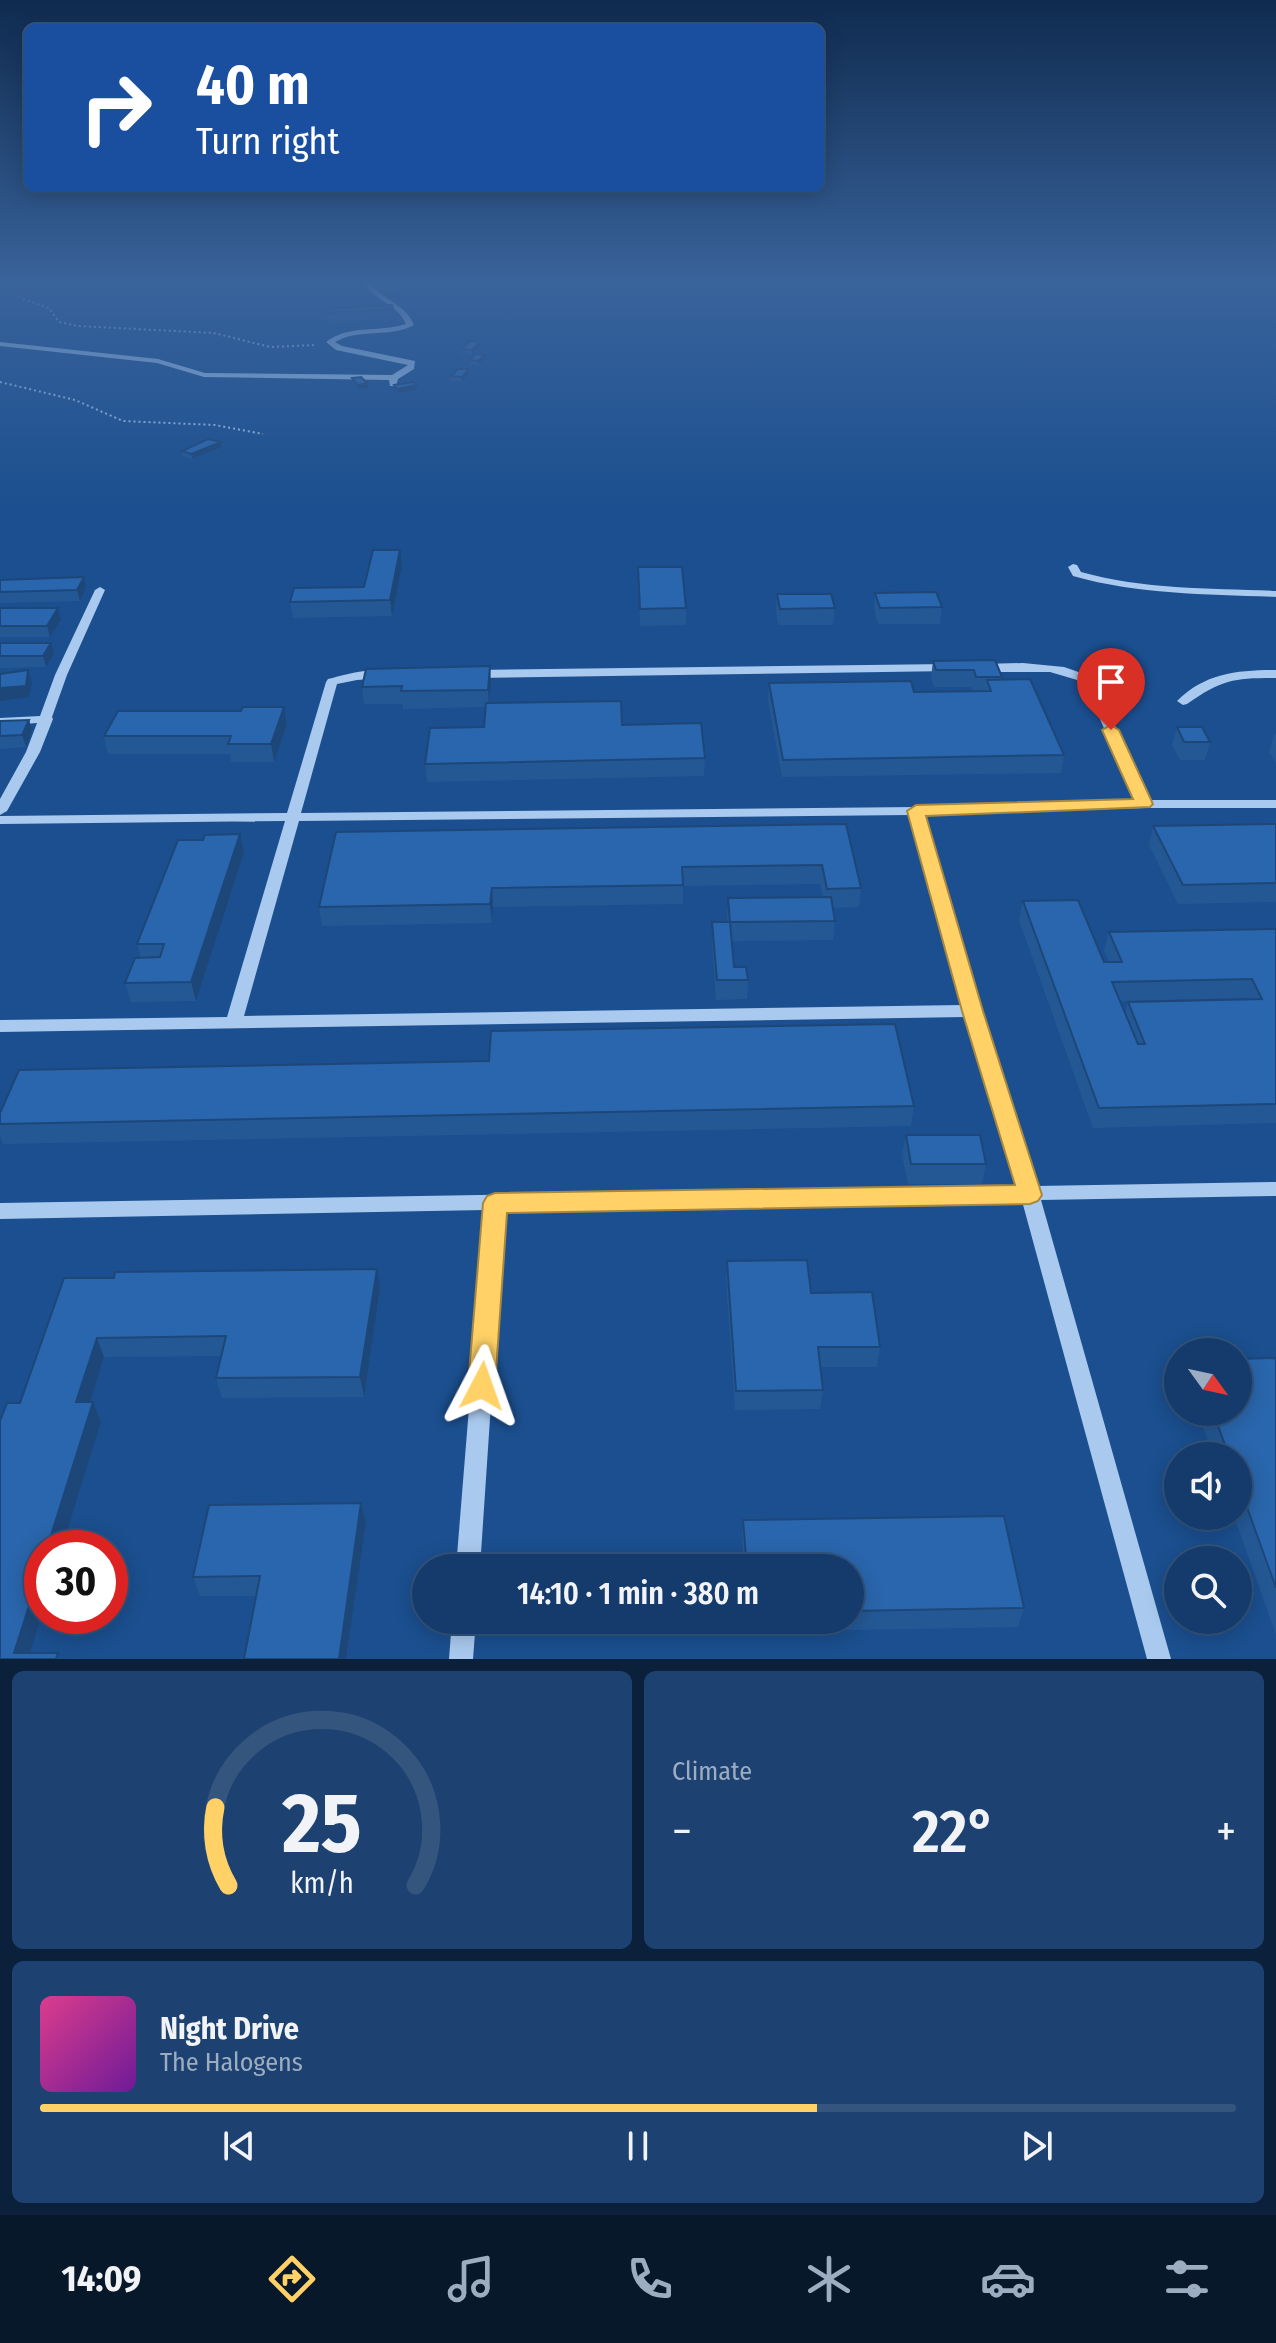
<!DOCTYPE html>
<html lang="en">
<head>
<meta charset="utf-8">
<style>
  :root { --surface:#143b6b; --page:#1d4271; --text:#f1f3f6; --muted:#9dadc1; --line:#33557e; --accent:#ffd166 }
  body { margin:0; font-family:"Fira Sans Condensed",sans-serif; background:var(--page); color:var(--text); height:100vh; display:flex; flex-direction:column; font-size:30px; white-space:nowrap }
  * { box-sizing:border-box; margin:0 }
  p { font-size:26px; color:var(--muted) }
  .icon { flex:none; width:44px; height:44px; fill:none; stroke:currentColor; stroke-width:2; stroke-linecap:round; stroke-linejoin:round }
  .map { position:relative; height:1659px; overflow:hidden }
  .side { display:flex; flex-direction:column; gap:12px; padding:12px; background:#0b203b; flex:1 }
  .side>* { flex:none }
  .top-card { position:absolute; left:24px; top:24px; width:800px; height:168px; border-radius:12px; box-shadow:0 4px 20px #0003,0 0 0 2px var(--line); background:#1a4fa0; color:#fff; overflow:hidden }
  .needle { width:52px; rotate:123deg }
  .buttons { position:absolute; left:1164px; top:1338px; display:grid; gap:16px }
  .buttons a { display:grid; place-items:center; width:88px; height:88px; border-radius:50%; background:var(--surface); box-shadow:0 4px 20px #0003,0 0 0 2px var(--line); font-size:40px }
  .speed { position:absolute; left:24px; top:1530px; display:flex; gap:16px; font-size:40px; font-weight:700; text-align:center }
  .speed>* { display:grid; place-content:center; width:104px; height:104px; border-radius:50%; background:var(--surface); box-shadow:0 4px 20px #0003,0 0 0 2px var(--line); line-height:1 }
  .speed .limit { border:12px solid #d22; background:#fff; color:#111 }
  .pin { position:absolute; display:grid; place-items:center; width:68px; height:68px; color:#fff; margin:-82px -34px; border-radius:50% 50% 50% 0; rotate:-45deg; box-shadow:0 0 8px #0007 }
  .pin .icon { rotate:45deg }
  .me { position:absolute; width:88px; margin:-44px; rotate:4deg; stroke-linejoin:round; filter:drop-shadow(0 0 6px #0008) }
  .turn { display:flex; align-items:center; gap:28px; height:168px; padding:0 40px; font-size:36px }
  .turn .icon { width:104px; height:104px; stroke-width:2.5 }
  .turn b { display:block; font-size:56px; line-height:68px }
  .big { font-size:60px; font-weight:600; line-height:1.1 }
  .side .tile { flex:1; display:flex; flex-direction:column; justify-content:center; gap:12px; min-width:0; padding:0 28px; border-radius:12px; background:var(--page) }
  .side .dial { align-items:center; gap:0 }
  .dial svg { height:208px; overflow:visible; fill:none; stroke:var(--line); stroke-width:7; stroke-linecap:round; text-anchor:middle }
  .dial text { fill:var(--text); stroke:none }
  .song { display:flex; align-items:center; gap:24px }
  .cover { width:96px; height:96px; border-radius:12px; background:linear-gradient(135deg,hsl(330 70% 55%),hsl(280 70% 35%)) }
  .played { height:8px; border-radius:4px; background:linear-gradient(90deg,var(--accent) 65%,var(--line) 65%) }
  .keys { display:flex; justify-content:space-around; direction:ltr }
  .heat { display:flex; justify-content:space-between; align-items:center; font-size:44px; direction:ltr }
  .side .tiles { flex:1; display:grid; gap:12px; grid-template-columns:1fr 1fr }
  .tile:last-child { grid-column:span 2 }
  .trip { position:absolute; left:412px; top:1554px; width:452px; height:80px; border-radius:40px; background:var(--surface); box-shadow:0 4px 20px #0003,0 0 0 2px var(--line); font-weight:600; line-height:80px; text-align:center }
  .tab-bar { display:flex; height:128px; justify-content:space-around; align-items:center; background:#08182b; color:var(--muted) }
  .tab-bar .icon { width:56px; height:56px }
  .tab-bar .active { color:var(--accent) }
  .tab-bar b { font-size:36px; color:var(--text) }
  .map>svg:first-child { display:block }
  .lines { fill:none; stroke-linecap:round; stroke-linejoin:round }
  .path { stroke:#a9c9ee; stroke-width:2; stroke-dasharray:2 3; stroke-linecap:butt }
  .minor { fill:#a9c9ee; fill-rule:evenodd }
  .wall { fill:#245895; fill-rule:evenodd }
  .shaded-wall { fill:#1d4779 }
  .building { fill:#2a66ad; stroke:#1d4779; stroke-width:2; fill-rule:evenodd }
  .route { fill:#ffd166; stroke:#a68842; stroke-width:2 }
</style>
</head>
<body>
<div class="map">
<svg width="1276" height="1659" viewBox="0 0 1276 1659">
  <rect width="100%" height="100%" fill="#1b4f8f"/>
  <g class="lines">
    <!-- path -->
    <g class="path">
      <path d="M23,299L49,308L59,322L78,326L214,333L270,347L316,345"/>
      <path d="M0,382L75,400L123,421L215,425L263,434"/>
    </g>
    <!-- minor -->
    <g class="minor">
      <path d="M362,279H368C379,300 405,302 414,325C390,338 359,328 335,342L342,346L415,361L414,369L398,379L396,386H390L389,380L204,377L157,363L0,346V342L158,359L205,373L392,375L408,365L336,350L326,342C349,324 379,333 406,324C397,303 371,300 362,279Z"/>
      <path d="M1073,564L1077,565L1081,572C1145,590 1210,588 1276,591V597C1207,594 1140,595 1073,576L1068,567Z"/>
      <path d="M100,587L105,590L67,675L52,717L53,719L40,752L7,811L0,815V799L26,752L37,723L0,726V718L40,716L55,675L95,590Z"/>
      <path d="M1023,663L1064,667L1093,677L1149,800H1276V808H1144L924,815L980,1011L1036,1186L1276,1182V1196L1041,1200L1171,1659H1147L1022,1201L504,1210L480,1568H456L485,1210L0,1219V1203L1018,1186L966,1017L0,1032V1020L227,1017L285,821L0,824V816L287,813L326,682L328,679C345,675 372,665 387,675L385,678L357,680L337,684L301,813L916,807L1135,800L1084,682L1050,672H982L976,668L982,664ZM910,815L962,1005L244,1016L299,821Z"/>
      <path d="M949,664L953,665L955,668L953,671L474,678L468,674L474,670Z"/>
      <path d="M1276,670V678C1234,678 1223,679 1187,704L1183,705L1177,701C1205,673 1238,670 1276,670Z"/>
      <path d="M452,1620H476L473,1659H449Z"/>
    </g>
  </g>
  <!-- wall -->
  <g class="wall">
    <path d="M0,279H5V281L38,293L24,298L0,293Z"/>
    <path d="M376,279H393L400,289L401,297L388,299L377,283Z"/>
    <path d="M392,305L393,318L328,322L327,309Z"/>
    <path d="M480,347L472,355L462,354V349Z"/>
    <path d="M485,359L479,365L470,364V360Z"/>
    <path d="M468,369L469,374L462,381H451V376Z"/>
    <path d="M221,442L222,447L192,459L183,456L182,451Z"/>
    <path d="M402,566L392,616L293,618L290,602L364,587Z"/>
    <path d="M638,567L686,608V625L640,626Z"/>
    <path d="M0,580L86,588L80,601L0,603Z"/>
    <path d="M875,593L942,607L940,624H878L874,609Z"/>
    <path d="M777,594L835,608L833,625H778L776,611Z"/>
    <path d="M0,608H58L61,620L50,637H0Z"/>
    <path d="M0,643L54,654L46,667L0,668Z"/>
    <path d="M933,661L1002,677V680L1064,755L1061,773L782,777L768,701L769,683L914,692L972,691L971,687H934L931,678Z"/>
    <path d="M491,683L489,703L622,725L705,758L704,776L427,782L425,764L484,727L486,707L403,709V704H364L362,687Z"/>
    <path d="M284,707L287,725L274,762H231L230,754H108L104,736L241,711Z"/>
    <path d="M29,720L32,731L26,747L0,749V721Z"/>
    <path d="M1177,727L1210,742L1205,760H1180L1172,745Z"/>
    <path d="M1274,734H1276V763L1269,752Z"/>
    <path d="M846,824L861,888L859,907L833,908L835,921L833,940L732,941L734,967L748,980L747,999L716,1000L712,941V922H727L728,898L823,897L820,884L683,886V904L493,907L492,923L322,926L319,907Z"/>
    <path d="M1276,824V902L1178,904L1149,845L1153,826Z"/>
    <path d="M244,853L196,1001L131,1002L125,983L141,958L137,944Z"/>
    <path d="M1023,901L1104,962H1109L1104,951L1109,932L1276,929V1123L1093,1128L1019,920ZM1245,998L1246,1000L1128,1002L1125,1014L1120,1001Z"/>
    <path d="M914,1106L911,1126L3,1144L0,1136V1113Z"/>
    <path d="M906,1135L986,1164L982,1184H908L902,1155Z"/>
    <path d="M727,1261L811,1293L880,1347L877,1367H820L823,1390L820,1409L735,1410L726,1281Z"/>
    <path d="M114,1278L380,1289L364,1397L222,1398L216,1378L221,1356L104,1357L90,1402L101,1422L62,1548H42L0,1659L20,1403Z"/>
    <path d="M1276,1358V1635L1234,1516H1238V1456H1213L1198,1412H1238Z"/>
    <path d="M361,1503L366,1523L346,1659H244L256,1596H200L193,1577Z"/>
    <path d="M743,1520L1024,1608L1018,1627L749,1632L748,1620H850V1568H744L742,1539Z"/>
  </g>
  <!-- shaded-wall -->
  <g class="shaded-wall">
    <path d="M36,285L38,293L24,298L22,290Z"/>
    <path d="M400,289L401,297L388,299L387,291Z"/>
    <path d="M480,342V347L472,355V350Z"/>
    <path d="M485,355V359L479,365L478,361Z"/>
    <path d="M468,369L469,374L462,381V377Z"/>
    <path d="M367,383L368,388L358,389V385Z"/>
    <path d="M417,385V390L397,393V389Z"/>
    <path d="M221,442L222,447L192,459L191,454Z"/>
    <path d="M400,550L402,566L392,616L390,600Z"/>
    <path d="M84,577L86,588L80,601L77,590Z"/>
    <path d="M58,608L61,620L50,637L47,626Z"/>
    <path d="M51,643L54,654L46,667L43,656Z"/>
    <path d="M490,666L491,683L489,707L488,690Z"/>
    <path d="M28,670L32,682L29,697L0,701V688Z"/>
    <path d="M284,707L287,725L274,762L271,744Z"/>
    <path d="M29,720L32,731L26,747L22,735Z"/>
    <path d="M240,834L244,853L196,1001L191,982Z"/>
    <path d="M492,888L493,907L492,923L490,904Z"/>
    <path d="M377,1269L380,1289L364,1397L360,1377Z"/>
    <path d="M97,1338L104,1357L84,1422L76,1402Z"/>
    <path d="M93,1402L101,1422L62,1548H47Z"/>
    <path d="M361,1503L366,1523L346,1659H339Z"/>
    <path d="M42,1565V1614L28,1659L14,1653Z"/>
  </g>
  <!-- building -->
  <g class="building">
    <path d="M379,279H393L400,289L387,291Z"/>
    <path d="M9,280L36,285L22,290L0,285V283Z"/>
    <path d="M392,305L393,309L327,313V309Z"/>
    <path d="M470,341L480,342L472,350L462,349Z"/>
    <path d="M476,354L485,355L478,361L470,360Z"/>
    <path d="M458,369H468L462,377L451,376Z"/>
    <path d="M361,377L367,383L358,385L352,378Z"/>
    <path d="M413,382L417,385L397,389L394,385Z"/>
    <path d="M208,439L221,442L191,454L182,451Z"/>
    <path d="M373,550H400L390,600L290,602L294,588L364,587Z"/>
    <path d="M638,567H682L686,608L640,609Z"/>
    <path d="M84,577L77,590L0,592V580Z"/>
    <path d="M936,592L942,607L880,608L875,593Z"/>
    <path d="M777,594H831L835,608L780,609Z"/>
    <path d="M0,608H58L47,626H0Z"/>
    <path d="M0,643H51L43,656H0Z"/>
    <path d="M995,660L1002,677H976L974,670H936L933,661Z"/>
    <path d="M490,666L488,690L401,691L402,686L362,687L366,669Z"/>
    <path d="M28,670L26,686L0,688V674Z"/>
    <path d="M1030,679L1064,755L783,760L769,683L911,681L914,692L991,691L987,680Z"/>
    <path d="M621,701L622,725L701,723L705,758L425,764L430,728L484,727L486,703Z"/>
    <path d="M243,707H284L271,744H228L231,736H104L118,711H241Z"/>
    <path d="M29,720L22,735L0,736V721Z"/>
    <path d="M1177,727H1202L1210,742H1184Z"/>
    <path d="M846,824L861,888L827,889L822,865L682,867L683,885L492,888L490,904L319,907L336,832Z"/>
    <path d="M1276,824V883L1183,885L1153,826Z"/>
    <path d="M240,834L191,982L125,983L135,958L160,957L164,944H137L178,840H203L205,835Z"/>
    <path d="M831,897L835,921L730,922L728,898Z"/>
    <path d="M1078,900L1104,962H1122L1109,932L1276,929V1104L1099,1108L1023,901ZM1252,979L1262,999L1128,1002L1145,1044H1138L1112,982Z"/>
    <path d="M712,922H730L734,967H746L748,980H717Z"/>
    <path d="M895,1024L914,1106L0,1124V1113L19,1070L489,1061L491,1031Z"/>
    <path d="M906,1135H980L986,1164H911Z"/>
    <path d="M807,1260L811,1293L872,1292L880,1347H818L823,1390L736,1391L727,1261Z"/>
    <path d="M377,1269L360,1377L216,1378L226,1336L97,1338L76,1402H93L47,1548H42V1565L14,1653H58L56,1659H0V1421L7,1403H20L64,1278H114L115,1272Z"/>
    <path d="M1276,1358V1588L1238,1482V1456H1229L1213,1412H1238V1359Z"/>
    <path d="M361,1503L339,1659H244L260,1576L193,1577L209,1505Z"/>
    <path d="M1004,1516L1024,1608L850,1611V1568H747L743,1520Z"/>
  </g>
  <!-- sky -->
  <linearGradient id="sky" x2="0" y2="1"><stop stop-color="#0f2b4f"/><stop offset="0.55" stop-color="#39639b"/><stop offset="1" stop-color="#39639b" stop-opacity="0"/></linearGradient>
  <rect width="1276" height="511" fill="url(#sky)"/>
  <!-- route -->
  <path class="route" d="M1111,725L1119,730L1153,804L1150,807L926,816L983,1011L1042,1195L1038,1201L1030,1204L507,1213L495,1386L491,1394L482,1398L472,1394L468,1386L483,1203L487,1196L495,1193L1015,1185L962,1011L907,811L916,805L1133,799L1102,730Z"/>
</svg>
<div class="buttons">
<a><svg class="needle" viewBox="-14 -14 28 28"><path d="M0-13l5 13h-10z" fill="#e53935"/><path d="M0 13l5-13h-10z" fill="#9dadc1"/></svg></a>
<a><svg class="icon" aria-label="sound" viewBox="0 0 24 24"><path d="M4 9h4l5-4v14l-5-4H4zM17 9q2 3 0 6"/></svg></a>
<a><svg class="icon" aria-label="search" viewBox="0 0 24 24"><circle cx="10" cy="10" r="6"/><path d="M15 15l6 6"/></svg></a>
</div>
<div class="speed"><div class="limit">30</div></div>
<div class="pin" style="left:1111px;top:730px;background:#d93025"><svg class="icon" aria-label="arrive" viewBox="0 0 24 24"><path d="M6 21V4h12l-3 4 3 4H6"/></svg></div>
<svg class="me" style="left:482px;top:1386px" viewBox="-20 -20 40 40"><path d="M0-17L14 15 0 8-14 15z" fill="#ffd166" stroke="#fff" stroke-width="4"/></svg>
<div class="trip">14:10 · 1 min · 380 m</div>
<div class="top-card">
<div class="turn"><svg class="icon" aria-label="right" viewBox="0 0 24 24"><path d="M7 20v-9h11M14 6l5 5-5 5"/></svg><div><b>40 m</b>Turn right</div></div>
</div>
</div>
<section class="side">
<div class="tiles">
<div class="tile dial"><svg viewBox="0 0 100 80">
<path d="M14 69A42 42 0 1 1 86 69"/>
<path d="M14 69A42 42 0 0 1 9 39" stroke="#ffd166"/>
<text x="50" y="56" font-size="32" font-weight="700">25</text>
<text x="50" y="72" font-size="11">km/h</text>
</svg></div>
<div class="tile"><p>Climate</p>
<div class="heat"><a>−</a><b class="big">22°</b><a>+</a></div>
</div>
<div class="tile">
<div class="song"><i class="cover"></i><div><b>Night Drive</b><p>The Halogens</p></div></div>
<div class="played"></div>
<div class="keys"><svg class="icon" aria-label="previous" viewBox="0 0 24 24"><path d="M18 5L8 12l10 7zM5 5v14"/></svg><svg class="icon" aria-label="pause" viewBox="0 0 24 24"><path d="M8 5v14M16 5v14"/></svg><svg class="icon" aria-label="next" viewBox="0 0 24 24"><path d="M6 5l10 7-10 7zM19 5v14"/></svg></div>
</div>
</div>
</section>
<nav class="tab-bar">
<b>14:09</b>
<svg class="icon active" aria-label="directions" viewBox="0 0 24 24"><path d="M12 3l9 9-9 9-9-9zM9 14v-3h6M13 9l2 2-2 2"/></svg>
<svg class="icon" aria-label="music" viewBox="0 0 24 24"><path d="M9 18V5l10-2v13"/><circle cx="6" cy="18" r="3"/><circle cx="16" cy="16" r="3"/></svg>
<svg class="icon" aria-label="phone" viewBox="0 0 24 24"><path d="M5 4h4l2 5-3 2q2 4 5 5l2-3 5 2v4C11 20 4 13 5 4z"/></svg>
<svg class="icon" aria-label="climate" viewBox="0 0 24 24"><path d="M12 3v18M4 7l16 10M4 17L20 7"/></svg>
<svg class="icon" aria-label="car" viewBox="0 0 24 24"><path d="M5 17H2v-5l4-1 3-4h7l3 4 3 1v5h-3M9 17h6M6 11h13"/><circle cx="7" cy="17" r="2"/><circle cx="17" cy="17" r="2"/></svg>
<svg class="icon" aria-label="filters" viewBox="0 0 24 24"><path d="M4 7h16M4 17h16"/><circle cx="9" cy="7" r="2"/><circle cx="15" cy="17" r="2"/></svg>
</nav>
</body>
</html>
